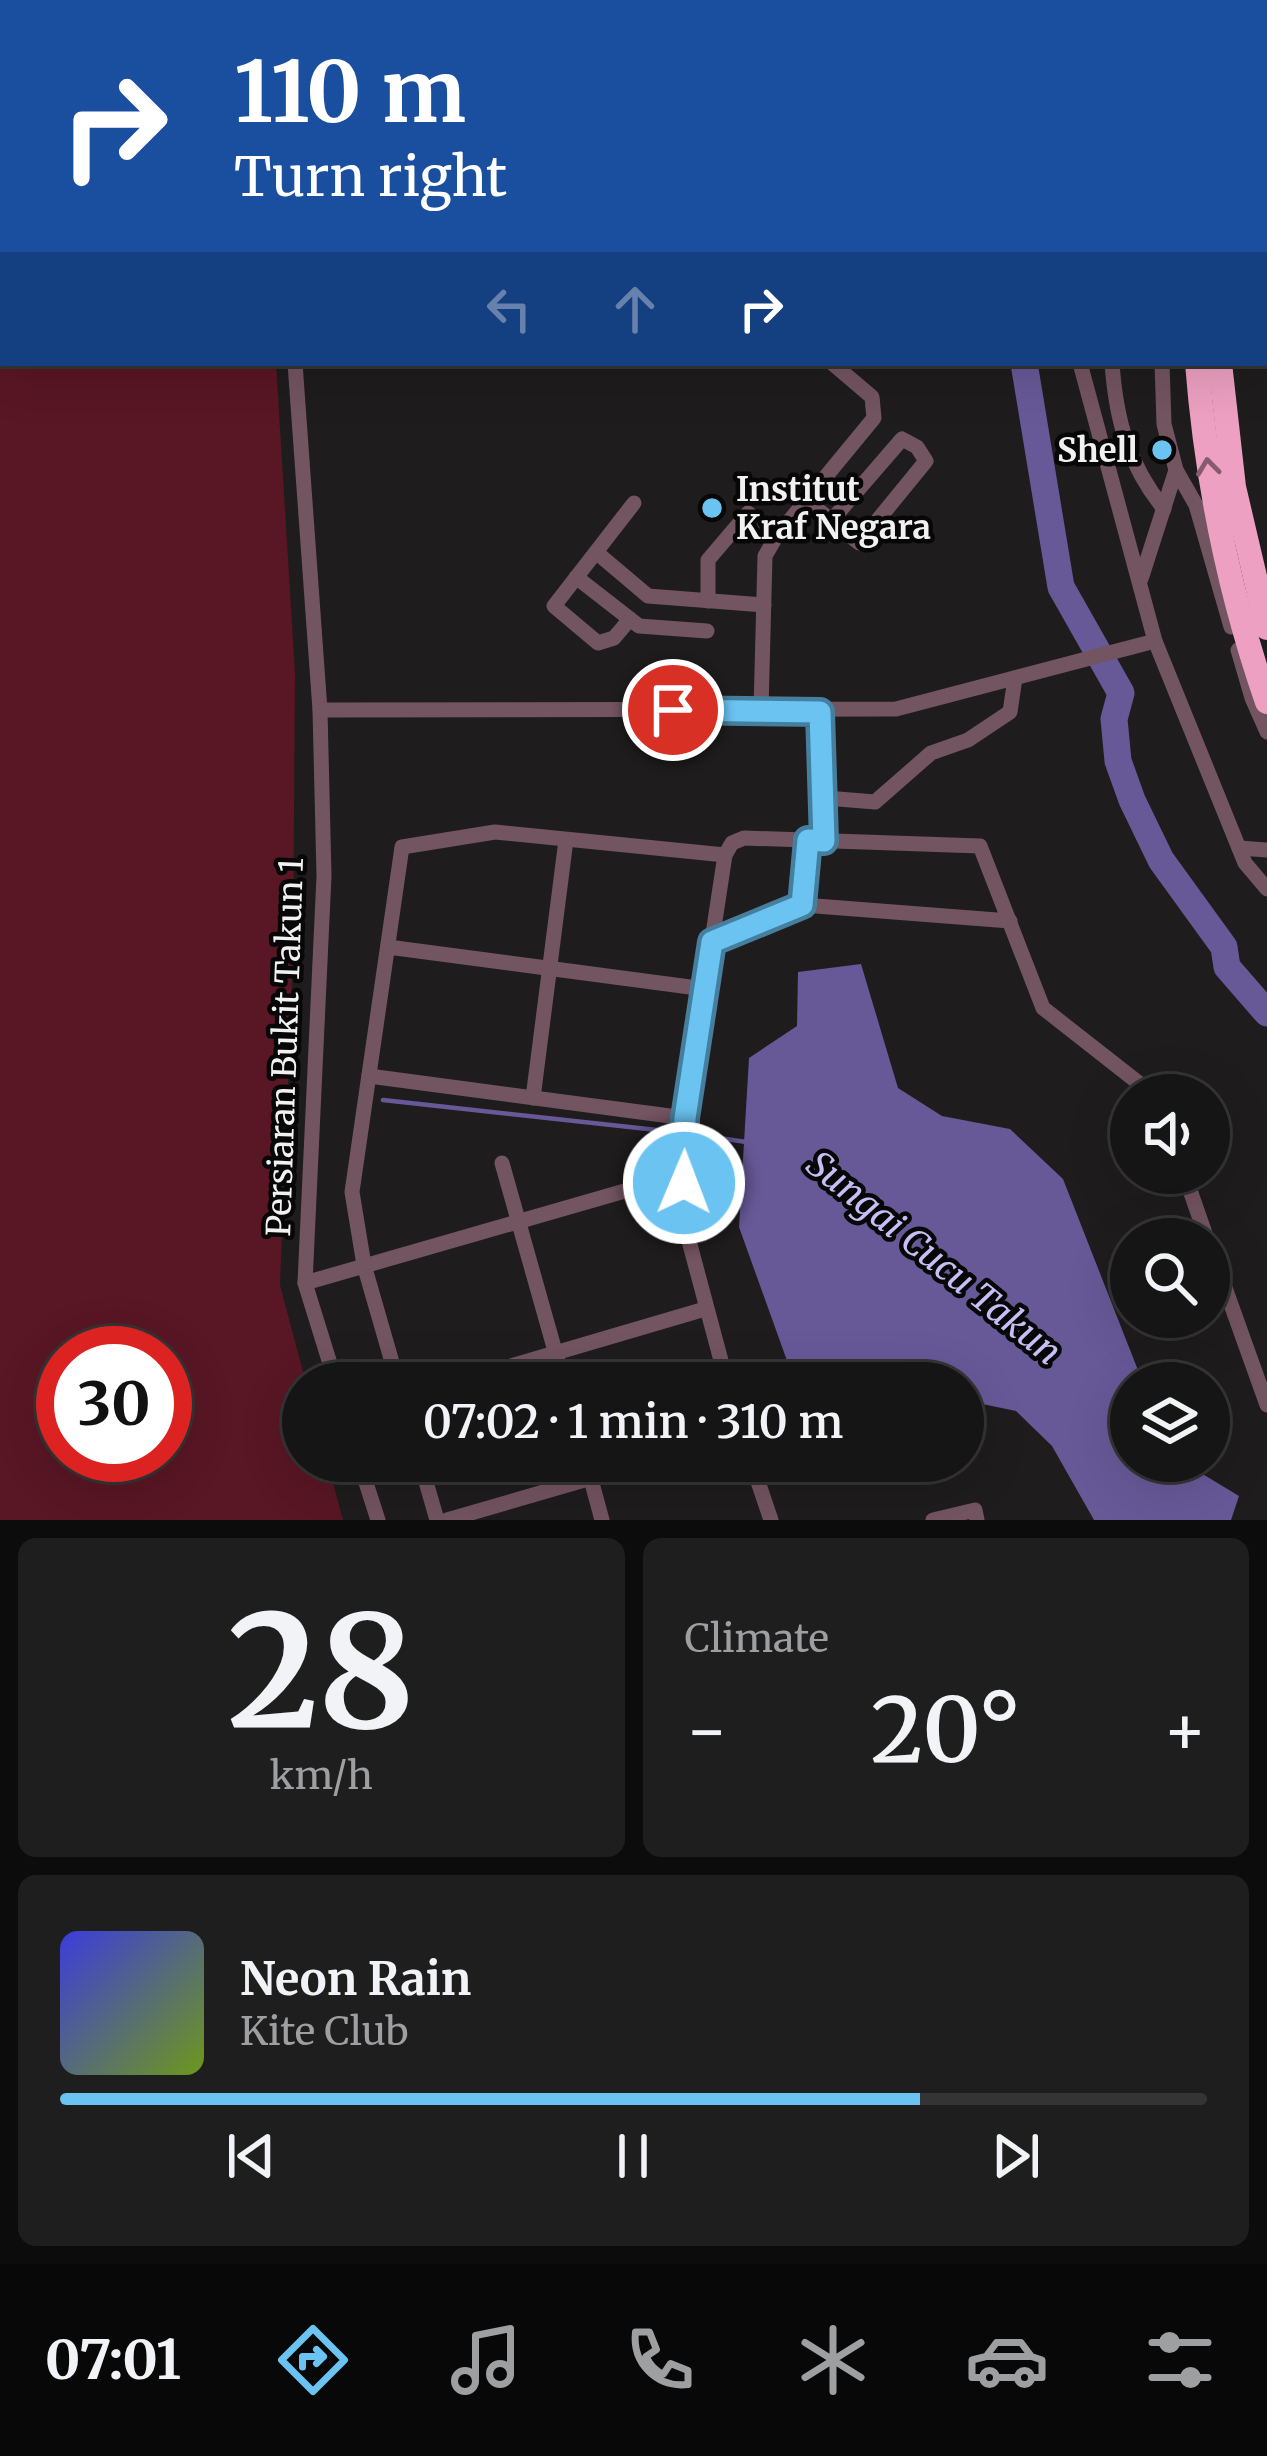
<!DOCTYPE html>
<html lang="en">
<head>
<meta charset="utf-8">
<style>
  :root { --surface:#161516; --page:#1f1e1f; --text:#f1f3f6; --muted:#9e9fa1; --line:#353435; --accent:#6ac3f1 }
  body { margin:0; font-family:Merriweather,serif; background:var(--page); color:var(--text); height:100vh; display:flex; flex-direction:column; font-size:45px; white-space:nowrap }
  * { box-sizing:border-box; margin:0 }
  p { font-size:39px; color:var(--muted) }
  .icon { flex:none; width:66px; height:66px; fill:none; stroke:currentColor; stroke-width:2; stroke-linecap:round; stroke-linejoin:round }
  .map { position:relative; height:1520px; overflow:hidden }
  .details { display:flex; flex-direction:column; gap:18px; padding:18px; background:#0c0c0c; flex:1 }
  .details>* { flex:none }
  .top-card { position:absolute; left:0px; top:0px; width:1269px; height:366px; box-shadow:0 12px 48px #0002,0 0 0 3px var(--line); background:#1a4fa0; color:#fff; overflow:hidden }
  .controls { position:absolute; left:1110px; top:1074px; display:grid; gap:24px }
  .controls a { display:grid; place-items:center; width:120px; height:120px; border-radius:50%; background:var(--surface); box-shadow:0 12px 48px #0002,0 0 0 3px var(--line); font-size:60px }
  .speed { position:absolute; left:36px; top:1326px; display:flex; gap:24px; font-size:60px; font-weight:700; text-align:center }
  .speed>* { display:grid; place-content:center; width:156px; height:156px; border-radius:50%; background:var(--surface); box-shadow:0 12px 48px #0002,0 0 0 3px var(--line); line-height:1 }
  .speed .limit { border:18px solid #d22; background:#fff; color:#111 }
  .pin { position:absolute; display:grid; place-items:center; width:102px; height:102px; color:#fff; margin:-51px; border:6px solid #fff; border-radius:50%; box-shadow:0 3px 12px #0007 }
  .me { position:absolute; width:132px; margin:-66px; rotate:1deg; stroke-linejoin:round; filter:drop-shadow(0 0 9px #0008) }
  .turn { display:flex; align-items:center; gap:42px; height:252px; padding:0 36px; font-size:54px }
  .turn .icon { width:156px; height:156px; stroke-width:2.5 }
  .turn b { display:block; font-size:84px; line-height:102px }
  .lanes { display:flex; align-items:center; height:114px; padding:0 36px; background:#0003; justify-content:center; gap:60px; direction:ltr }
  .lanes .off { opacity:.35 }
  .big { font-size:90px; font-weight:600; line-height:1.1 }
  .details .widget { flex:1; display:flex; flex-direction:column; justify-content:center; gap:18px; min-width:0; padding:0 42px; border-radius:18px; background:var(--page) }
  .details .dial { align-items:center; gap:0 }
  .dial b { font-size:156px; line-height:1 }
  .song { display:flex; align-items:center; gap:36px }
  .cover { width:144px; height:144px; border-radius:18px; background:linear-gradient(135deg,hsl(240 70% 55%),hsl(80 70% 35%)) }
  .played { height:12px; border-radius:6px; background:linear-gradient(90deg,var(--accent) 75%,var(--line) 75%) }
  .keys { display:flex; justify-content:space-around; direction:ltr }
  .heat { display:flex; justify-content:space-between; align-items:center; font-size:66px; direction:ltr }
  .details .tiles { flex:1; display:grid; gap:18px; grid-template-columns:1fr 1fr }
  .widget:last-child { grid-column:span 2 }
  .trip { position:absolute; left:282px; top:1362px; width:702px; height:120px; border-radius:60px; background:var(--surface); box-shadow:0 12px 48px #0002,0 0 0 3px var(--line); font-weight:600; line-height:120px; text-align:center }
  .menu { display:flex; height:192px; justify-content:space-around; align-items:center; background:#090809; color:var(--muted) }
  .menu .icon { width:84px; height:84px }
  .menu .current { color:var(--accent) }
  .menu b { font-size:54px; color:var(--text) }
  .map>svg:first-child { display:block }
  .green { fill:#591624; fill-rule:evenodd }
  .water { fill:#675998 }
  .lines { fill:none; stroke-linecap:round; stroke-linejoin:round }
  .stream { stroke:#675998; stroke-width:4.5 }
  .river { stroke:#675998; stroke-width:27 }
  .minor { stroke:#735461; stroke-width:15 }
  .highway { stroke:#eda0c1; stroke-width:24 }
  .oneway { stroke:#865b6d }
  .route-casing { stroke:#457f9d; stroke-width:30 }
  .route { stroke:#6ac3f1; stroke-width:21 }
  .poi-dot { fill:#6ac3f1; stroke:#080707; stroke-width:4.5 }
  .labels { text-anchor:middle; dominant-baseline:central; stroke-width:9; stroke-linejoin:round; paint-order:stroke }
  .poi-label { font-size:33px; font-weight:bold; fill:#f2f1f2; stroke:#080707; text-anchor:end }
  .street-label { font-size:33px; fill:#f2f1f2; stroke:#080707 }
  .water-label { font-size:36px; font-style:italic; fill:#c7bef5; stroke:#080707 }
</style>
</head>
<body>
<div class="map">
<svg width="1267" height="1520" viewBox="0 0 1267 1520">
  <rect width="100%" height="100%" fill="#1e1c1d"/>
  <!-- green -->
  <path class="green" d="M0,81L3,363H276L295,673L293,957L280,1285L306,1383H303V1461H327L343,1520H0ZM63,1353H165V1455H63Z"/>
  <!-- water -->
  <path class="water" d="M861,964L898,1088L942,1116L1010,1129L1063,1179L1143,1383H1131V1461H1181L1239,1496L1231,1520H1094L1052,1446L1016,1411L963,1400V1383H795L739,1227L749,1058L797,1026L798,972Z"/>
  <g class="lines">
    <!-- stream -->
    <g class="stream">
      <path d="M383,1100L666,1131"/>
      <path d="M693,1134L746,1142"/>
    </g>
    <!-- river -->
    <g class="river">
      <path d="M1077,3V0"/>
      <path d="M1024,363L1061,587L1121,693L1114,719L1118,761L1132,800L1161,860L1224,947L1227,967L1267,1013"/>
    </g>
    <!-- minor -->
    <g class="minor">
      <path d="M186,0L192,3"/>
      <path d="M594,0L595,3"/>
      <path d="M816,0L820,3"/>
      <path d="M303,3L308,0"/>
      <path d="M747,3L749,0"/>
      <path d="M997,3L998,0"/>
      <path d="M1143,3L1144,0"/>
      <path d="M0,59L3,60"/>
      <path d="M295,363L320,710L324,876L305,1283L336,1383"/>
      <path d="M1080,363L1155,641L1245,863L1267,889"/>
      <path d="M1112,363C1116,420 1128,464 1164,509"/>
      <path d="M1162,363L1164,424L1176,470L1196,505L1231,627"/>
      <path d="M806,500L859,543L926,461L917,447L902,439L831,521"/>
      <path d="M596,552L648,596L764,605"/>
      <path d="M576,577L630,619L614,638L598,643L554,606L634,503"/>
      <path d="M1141,579L1176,470"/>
      <path d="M708,601V560L748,513L776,537"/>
      <path d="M630,619L639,626L707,631"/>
      <path d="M1238,650L1252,698L1267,732"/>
      <path d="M320,710L896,709L1155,641"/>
      <path d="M761,710L765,556L776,537L874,418L872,397L832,363"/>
      <path d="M820,711L824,841"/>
      <path d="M826,798L875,802L931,753L968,740L1010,712L1015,678"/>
      <path d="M1239,848L1267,850"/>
      <path d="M803,905L808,840"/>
      <path d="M712,942L803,905L1010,921"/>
      <path d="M388,947L705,989"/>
      <path d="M369,1076L685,1118"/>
      <path d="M533,1098L566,840"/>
      <path d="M502,1163L564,1383"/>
      <path d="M1184,1173L1207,1239"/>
      <path d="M1209,1243L1267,1405"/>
      <path d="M305,1283L656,1182H684"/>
      <path d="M398,1383L364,1265L352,1192L402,847L495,832L725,855"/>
      <path d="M453,1383L705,1309"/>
      <path d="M727,1383L681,1211L685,1118L725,855L732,843L744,838L980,846L1043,1008L1154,1095"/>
      <path d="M359,1461L378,1520"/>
      <path d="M420,1461L437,1520"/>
      <path d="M586,1461L602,1520"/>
      <path d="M751,1461L771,1520"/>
      <path d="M447,1520L650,1461"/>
      <path d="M933,1520L975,1510L977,1520"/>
    </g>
    <!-- highway -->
    <g class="highway">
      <path d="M1168,0L1169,3"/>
      <path d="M1194,0V3"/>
      <path d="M1197,363C1206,479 1229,593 1267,702"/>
      <path d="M1220,363L1234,487L1267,628"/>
    </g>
  </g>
  <!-- one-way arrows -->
  <defs><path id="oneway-chevron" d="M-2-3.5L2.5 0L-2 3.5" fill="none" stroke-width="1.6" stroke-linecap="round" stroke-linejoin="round" transform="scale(3)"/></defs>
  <use class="oneway" href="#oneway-chevron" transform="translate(1208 467) rotate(-97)"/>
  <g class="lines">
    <defs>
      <path id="route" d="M673,710L820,712L824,841L808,840L802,905L712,942L685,1118L684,1183"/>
    </defs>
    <!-- route casing -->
    <use href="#route" class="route-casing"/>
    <!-- route -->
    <use href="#route" class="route"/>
  </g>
  <!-- markers -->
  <g class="poi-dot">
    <circle cx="1162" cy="450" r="12"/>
    <circle cx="712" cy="508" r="12"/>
  </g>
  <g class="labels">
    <!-- poi labels -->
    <g class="poi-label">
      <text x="1138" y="450">Shell</text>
      <text x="736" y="489" text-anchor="start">Institut<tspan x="736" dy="38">Kraf Negara</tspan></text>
    </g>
    <!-- street labels -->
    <g class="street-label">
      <text transform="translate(285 1047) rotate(-88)">Persiaran Bukit Takun 1</text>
    </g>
    <!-- water labels -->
    <g class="water-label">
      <text transform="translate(934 1258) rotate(39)">Sungai Cucu Takun</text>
    </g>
  </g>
</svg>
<div class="controls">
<a><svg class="icon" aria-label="sound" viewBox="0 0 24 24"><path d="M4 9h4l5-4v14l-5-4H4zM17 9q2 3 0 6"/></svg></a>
<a><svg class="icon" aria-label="search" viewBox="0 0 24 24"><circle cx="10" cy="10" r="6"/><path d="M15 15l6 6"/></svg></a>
<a><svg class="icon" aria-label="layers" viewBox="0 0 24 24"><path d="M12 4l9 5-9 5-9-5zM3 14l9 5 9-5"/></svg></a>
</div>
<div class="speed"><div class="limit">30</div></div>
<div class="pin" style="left:673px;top:710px;background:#d93025"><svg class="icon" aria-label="arrive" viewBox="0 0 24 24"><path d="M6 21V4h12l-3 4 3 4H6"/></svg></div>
<svg class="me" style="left:684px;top:1183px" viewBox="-20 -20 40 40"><circle r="17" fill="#6ac3f1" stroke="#fff" stroke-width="3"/><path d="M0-11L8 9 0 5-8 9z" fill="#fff"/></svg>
<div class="trip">07:02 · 1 min · 310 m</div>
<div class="top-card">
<div class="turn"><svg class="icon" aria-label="right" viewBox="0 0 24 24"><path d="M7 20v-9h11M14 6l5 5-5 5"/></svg><div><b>110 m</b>Turn right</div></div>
<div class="lanes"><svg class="icon off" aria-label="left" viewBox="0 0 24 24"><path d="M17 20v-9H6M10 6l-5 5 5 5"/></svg><svg class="icon off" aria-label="ahead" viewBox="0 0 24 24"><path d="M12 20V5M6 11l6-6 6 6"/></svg><svg class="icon" aria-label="right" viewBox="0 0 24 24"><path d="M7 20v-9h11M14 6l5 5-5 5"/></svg></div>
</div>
</div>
<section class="details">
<div class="tiles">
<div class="widget dial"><b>28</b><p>km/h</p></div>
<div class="widget"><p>Climate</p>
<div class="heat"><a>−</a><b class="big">20°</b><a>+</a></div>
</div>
<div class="widget">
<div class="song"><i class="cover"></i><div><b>Neon Rain</b><p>Kite Club</p></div></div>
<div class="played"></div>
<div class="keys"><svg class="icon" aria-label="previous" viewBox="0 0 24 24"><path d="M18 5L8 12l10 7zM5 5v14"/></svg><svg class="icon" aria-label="pause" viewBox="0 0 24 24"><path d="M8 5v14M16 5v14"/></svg><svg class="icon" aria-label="next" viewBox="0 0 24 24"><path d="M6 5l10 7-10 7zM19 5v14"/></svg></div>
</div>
</div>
</section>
<nav class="menu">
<b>07:01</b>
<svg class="icon current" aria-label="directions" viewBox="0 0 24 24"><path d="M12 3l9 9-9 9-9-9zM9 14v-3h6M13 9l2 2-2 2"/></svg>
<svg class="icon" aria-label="music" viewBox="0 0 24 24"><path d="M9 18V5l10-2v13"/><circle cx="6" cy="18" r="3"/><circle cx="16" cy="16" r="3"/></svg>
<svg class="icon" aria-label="phone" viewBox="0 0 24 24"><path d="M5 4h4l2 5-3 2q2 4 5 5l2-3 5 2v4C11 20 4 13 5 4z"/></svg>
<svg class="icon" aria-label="climate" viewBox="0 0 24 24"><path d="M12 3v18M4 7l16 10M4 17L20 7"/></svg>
<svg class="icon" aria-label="car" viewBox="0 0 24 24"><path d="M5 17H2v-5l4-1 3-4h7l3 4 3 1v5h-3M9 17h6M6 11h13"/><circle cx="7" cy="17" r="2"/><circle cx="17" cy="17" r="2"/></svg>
<svg class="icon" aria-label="filters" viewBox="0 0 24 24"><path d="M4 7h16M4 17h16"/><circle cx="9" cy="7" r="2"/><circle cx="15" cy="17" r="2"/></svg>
</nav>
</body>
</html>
